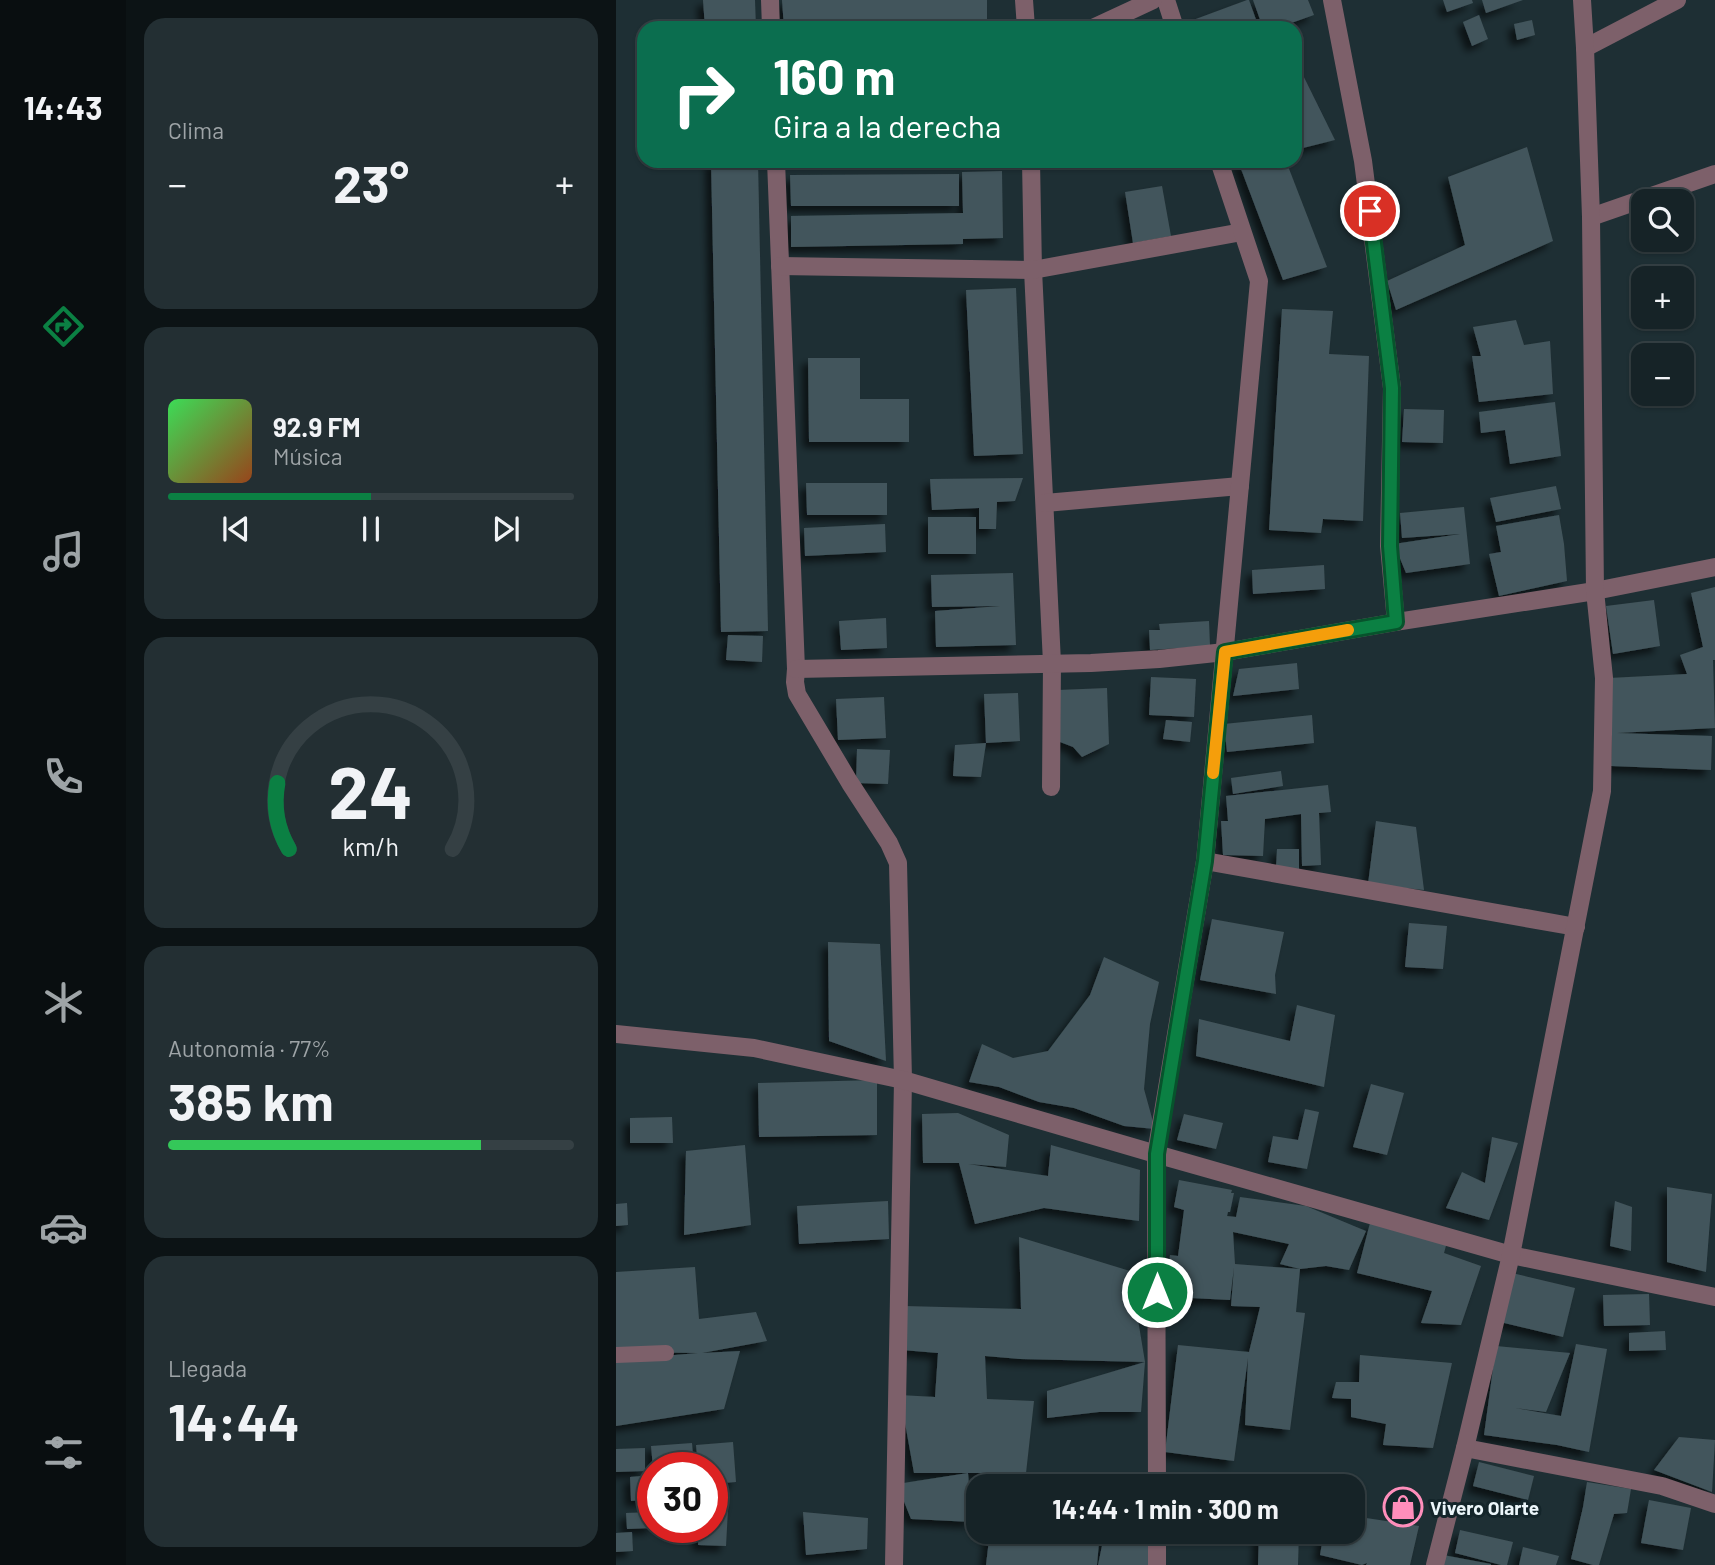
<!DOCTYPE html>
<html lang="es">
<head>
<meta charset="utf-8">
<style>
  :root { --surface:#162327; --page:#232f33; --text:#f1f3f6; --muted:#9ea4a7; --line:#354044; --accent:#0b8043 }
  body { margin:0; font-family:Barlow,sans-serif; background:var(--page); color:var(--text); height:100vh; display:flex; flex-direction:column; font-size:26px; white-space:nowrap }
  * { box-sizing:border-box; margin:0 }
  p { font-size:23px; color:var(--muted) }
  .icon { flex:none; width:38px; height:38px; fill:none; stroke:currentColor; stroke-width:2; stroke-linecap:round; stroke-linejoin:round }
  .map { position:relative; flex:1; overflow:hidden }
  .panel { display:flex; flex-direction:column; gap:18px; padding:18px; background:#0c1315; width:490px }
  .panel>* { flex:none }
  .banner { position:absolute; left:21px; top:21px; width:665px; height:147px; border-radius:21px; box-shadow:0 2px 5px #0004,0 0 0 2px var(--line); background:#0b6e4f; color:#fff; overflow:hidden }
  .controls { position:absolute; left:1015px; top:189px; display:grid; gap:14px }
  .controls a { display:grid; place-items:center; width:63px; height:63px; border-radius:14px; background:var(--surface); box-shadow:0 2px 5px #0004,0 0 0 2px var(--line); font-size:35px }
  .speed { position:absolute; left:21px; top:1452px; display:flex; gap:14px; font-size:35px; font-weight:700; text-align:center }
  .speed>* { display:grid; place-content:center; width:91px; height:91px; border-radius:50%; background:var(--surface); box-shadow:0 2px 5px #0004,0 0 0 2px var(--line); line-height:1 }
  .speed .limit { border:10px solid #d22; background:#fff; color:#111 }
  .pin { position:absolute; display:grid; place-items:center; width:60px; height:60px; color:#fff; margin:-30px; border:4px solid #fff; border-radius:50%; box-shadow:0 2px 7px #0007 }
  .me { position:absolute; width:77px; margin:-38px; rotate:0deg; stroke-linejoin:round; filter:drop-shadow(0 0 5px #0008) }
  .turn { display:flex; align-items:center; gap:24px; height:147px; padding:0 21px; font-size:32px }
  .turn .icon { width:91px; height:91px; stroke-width:2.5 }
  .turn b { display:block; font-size:49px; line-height:60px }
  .big { font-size:52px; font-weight:700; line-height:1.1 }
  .panel .card { flex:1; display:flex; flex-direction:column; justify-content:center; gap:10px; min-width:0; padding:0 24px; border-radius:21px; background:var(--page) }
  .panel .dial { align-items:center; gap:0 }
  .dial svg { height:182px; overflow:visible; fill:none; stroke:var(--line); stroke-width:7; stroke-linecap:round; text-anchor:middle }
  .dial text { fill:var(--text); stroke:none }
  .song { display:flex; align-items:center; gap:21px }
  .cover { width:84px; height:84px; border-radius:10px; background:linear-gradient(135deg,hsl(130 70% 55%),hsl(20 70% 35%)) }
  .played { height:7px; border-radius:4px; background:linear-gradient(90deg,var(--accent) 50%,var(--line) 50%) }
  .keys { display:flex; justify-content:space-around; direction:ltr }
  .heat { display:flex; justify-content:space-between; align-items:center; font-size:38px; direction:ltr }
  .charge { height:10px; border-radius:5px; background:linear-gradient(90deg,#34c759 77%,var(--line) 0) }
  .trip { position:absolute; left:350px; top:1474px; width:399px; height:70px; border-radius:21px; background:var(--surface); box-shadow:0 2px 5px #0004,0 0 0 2px var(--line); font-weight:700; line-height:70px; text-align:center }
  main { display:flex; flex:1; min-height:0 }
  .menu { display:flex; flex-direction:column; width:126px; justify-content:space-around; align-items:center; background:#090e10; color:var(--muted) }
  .menu .icon { width:49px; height:49px }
  .menu .selected { color:var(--accent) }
  .menu b { font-size:32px; color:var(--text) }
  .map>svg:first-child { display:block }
  .building { fill:#43555b; filter:url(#shadow) }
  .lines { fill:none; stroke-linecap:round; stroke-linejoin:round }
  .service { stroke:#7d606a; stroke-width:16 }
  .minor { stroke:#7d606a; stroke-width:18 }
  .route-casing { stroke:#07532c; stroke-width:18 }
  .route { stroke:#0b8043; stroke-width:12 }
  .slow { stroke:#f59e0b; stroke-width:12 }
  .labels { text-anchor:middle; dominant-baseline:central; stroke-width:6; stroke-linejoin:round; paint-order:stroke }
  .poi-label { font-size:19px; font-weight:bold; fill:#ecf6fa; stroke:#14252a; text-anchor:start }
</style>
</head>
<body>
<main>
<nav class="menu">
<b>14:43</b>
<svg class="icon selected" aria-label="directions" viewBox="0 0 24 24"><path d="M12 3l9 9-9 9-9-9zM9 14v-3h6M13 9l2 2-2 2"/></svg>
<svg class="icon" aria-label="music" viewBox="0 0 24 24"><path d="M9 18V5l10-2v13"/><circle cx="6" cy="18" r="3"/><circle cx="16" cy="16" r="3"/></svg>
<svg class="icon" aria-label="phone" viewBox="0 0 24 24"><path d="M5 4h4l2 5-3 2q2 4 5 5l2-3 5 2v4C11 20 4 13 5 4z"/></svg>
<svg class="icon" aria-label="climate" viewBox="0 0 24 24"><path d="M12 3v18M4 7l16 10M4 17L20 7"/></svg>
<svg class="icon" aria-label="car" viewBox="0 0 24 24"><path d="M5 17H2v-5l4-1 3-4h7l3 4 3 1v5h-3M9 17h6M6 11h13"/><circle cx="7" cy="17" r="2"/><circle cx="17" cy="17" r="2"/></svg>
<svg class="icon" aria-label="filters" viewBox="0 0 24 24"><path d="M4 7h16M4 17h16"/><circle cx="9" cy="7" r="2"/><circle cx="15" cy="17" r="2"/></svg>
</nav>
<section class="panel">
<div class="card"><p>Clima</p>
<div class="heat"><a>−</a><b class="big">23°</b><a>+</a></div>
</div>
<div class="card">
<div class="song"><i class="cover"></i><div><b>92.9 FM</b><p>Música</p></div></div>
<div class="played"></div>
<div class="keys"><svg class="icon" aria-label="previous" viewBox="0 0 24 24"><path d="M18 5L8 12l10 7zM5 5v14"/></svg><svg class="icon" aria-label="pause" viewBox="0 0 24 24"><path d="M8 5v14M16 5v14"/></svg><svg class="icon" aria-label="next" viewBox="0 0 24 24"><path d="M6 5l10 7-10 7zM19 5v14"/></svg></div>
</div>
<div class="card dial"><svg viewBox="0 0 100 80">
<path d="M14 69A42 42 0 1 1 86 69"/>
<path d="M14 69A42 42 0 0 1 9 40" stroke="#0b8043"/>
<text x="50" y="56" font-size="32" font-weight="700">24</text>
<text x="50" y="72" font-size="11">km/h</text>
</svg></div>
<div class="card"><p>Autonomía · 77%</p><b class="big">385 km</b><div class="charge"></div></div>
<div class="card"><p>Llegada</p><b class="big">14:44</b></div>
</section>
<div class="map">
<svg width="1099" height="1565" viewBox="0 0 1099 1565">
  <defs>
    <filter id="shadow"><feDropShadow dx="-6" dy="6" stdDeviation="3.5" flood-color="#0009"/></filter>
  </defs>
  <rect width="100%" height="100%" fill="#1e2f34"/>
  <!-- building -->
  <g class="building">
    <path d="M87,0H139L140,28H89Z"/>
    <path d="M166,0H371V28H168Z"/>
    <path d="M631,0H633L643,28H570L569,23Z"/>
    <path d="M637,0H692L698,15L661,28H647Z"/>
    <path d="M827,0H856L857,3L831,12Z"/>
    <path d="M866,0H907L870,13Z"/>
    <path d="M863,15L872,39L856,46L847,22Z"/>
    <path d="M916,20L919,35L901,40L898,24Z"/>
    <path d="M679,59L719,140L679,150Z"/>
    <path d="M911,147L937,241L780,310L771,281L849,245L832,177Z"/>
    <path d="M95,161H142L152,631L105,632Z"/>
    <path d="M622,161H670L711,267L667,280Z"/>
    <path d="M386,171L387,238L347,239V244L175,247V216L347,213L346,172Z"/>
    <path d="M343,174V206H175L174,175Z"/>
    <path d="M546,186L555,236L517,243L509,192Z"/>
    <path d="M400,288L407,454L358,456L350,290Z"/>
    <path d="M666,309L717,311L713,354L753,356L747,521L707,519L705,533L653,530Z"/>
    <path d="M900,320L908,345L934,341L937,394L863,402L856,356H865L857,327Z"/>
    <path d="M192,358H244V399H293V442H193Z"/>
    <path d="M939,402L945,456L894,464L889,430L865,433L863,412Z"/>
    <path d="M788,409L828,410L827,443L786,442Z"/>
    <path d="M407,478L399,501L381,502L380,529H363V508L316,510L314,479Z"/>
    <path d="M190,483H271V515H191Z"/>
    <path d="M940,486L945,509L880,522L874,498Z"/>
    <path d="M848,507L854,564L790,573L778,544L844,534L786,538L784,513Z"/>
    <path d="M943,515L948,544L951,581L883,596L873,554L885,552L880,526Z"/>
    <rect x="312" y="517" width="48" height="37"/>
    <path d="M269,524L270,552L189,556L188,528Z"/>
    <path d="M708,565L709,589L637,594L636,570Z"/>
    <path d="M397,573L400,645L320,647L319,611L384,606L316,607L315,575Z"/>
    <path d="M1099,587V660H1097L1099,728L1001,733L1096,736L1095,770L995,766L996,733L993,678L1071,674L1064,655L1087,647L1075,593Z"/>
    <path d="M1038,600L1044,646L997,654L990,606Z"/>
    <path d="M270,618L271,648L225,650L223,621Z"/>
    <path d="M593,621L594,646L534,650L533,630H544L543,624Z"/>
    <path d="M112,635L147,636L146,662L110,660Z"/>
    <path d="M681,663L683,689L617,696L623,669Z"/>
    <path d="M535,677L580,679L578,717L533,715Z"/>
    <path d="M491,688L493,744L466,757L457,747L444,742L442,690Z"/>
    <path d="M402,693L404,741L370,743L365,777L337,776L339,745L370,743L368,694Z"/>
    <path d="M268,697L270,738L222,740L220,699Z"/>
    <path d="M696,715L698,743L611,752L608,724Z"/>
    <path d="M550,720L576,722L574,742L547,739Z"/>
    <path d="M241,749L274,750L272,784L240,783Z"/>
    <path d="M665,771L667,786L617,794L615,778Z"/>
    <path d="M712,785L715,812L703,813L705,865L686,866L685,814L649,819L647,856L607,855L605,821H612L610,796Z"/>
    <path d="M760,821L800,827L808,890L752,884Z"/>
    <path d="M661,849H683V869L660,868Z"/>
    <path d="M596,919L668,932L659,975L660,994L584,980Z"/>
    <path d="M793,923L831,926L827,969L789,967Z"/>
    <path d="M212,942L264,944L270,1061L213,1041Z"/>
    <path d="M488,957L543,982L534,1024L528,1089L539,1129L508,1126L458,1108L423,1102L383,1087L353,1082L366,1044L397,1058L432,1051L474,995Z"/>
    <path d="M681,1005L719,1015L708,1087L580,1056L583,1019L674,1041Z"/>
    <path d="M261,1080V1135L143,1137L142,1083Z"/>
    <path d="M755,1084L788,1093L771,1155L737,1147Z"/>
    <path d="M689,1109L703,1112L691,1169L652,1162L657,1136L682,1140Z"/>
    <path d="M342,1113L393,1135L390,1167L352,1164L432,1176L435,1145L524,1170L523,1221L428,1208L359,1224L343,1163H307L306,1114Z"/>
    <path d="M568,1114L607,1123L600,1149L561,1140Z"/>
    <path d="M56,1117L57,1143H14V1118Z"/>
    <path d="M876,1137L902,1143L873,1220L830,1208L846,1172L869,1183Z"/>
    <path d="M129,1145L135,1225L68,1235L70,1151Z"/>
    <path d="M563,1180L616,1190L615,1193H618L614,1212H612L611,1216L620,1217L624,1197L690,1206L750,1231L733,1270L710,1266L684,1269L664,1264L673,1244L617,1232L619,1264L684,1269L680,1312L689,1313L674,1430L629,1425L632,1358L618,1461L549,1452L562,1345L633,1352L644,1307L615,1306L618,1267L614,1300L555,1297V1294L549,1293L554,1255L562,1256L568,1210L558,1207Z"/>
    <path d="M1051,1187L1096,1194L1090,1272L1051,1262Z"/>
    <path d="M272,1201L273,1239L183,1244L181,1206Z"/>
    <path d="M999,1201L1016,1207L1015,1251L994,1246Z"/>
    <path d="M11,1203L12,1225L0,1226V1204Z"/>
    <path d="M754,1223L831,1242L828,1253L865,1266L845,1325L805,1323L816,1291L741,1273Z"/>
    <path d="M403,1237L514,1271L529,1362L404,1359L369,1356L371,1399L418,1401L410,1473H298L284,1395L319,1397L322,1353L286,1350L288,1306L405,1309Z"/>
    <path d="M79,1267L83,1319L140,1312L151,1341L86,1353L124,1351L108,1409L0,1426V1360L82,1353L0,1352V1272Z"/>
    <path d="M896,1273L959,1288L947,1337L884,1322Z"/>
    <path d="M1033,1294L1034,1325L988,1326L987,1295Z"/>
    <path d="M1049,1331L1050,1350L1013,1351V1333Z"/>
    <path d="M960,1344L991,1349L973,1452L941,1445L868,1435L880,1346L954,1353L930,1412L899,1408L945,1416Z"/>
    <path d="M744,1355L836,1363L817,1448L767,1445L770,1424L735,1417V1399L716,1398L720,1382H743Z"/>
    <path d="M529,1362L525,1412H483L431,1418V1391Z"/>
    <path d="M1063,1437L1099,1440L1096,1492L1038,1470Z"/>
    <path d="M117,1442L120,1482L96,1484V1468H82L80,1445Z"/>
    <path d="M76,1443L78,1468H37L35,1446Z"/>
    <path d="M29,1448V1471L0,1472V1449Z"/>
    <path d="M863,1462L918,1476L912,1500L857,1486Z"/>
    <path d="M352,1473L356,1522L295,1519L281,1484Z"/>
    <path d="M37,1475V1499L15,1501L14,1477Z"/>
    <path d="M558,1475L628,1484V1486H557Z"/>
    <path d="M971,1482L1015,1489L1011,1513L998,1514L983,1565H977L955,1559L967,1507Z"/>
    <path d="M96,1490L113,1491L110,1546L82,1545L83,1528H96Z"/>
    <path d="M1033,1500L1075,1508L1067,1550L1025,1543Z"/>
    <path d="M37,1512V1528L11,1529L10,1513Z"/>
    <path d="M187,1512L252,1518L251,1549L190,1555Z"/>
    <path d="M737,1516L803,1526L794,1565H750L751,1563L746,1565L704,1555L708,1531H737Z"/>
    <path d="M844,1530L897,1542L891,1565H885L839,1553Z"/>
    <path d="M374,1531H484L481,1565H370Z"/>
    <path d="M489,1531H533L538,1565H482Z"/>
    <path d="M643,1531H683L682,1565H642Z"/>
    <path d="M16,1532L17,1551L0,1552V1533Z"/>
    <path d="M907,1547L943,1556L940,1565H903Z"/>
    <path d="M827,1555L875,1564V1565H825Z"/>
  </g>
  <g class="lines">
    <!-- service -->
    <path class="service" d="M0,1355L50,1353"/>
    <!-- minor -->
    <g class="minor">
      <path d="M154,0L155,28"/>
      <path d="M408,0L410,28"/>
      <path d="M550,0L559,28"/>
      <path d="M716,0L747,161L776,388L773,546L780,622"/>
      <path d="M477,28L537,0"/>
      <path d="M969,48L1061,0"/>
      <path d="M160,161L180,669L179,682L181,694L234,783L273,843L282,863L287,1080L278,1565"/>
      <path d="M415,161L417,270L436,663L435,787"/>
      <path d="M975,217L1099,174"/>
      <path d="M164,266L417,270L626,232"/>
      <path d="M429,503L624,486"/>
      <path d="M180,669L475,663L543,659L609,652L780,622L979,591L1099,567"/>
      <path d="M589,861L960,927"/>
      <path d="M0,1034L138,1048L287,1080L540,1154L895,1255L1099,1297"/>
      <path d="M849,1448L1046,1486L1099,1504"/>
      <path d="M541,1486L540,1154L589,861L643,281L603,161"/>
      <path d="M541,1531V1565"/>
      <path d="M819,1565L849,1448L895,1255L986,791L988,678L979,591L975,217L969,48L966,0"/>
    </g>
  </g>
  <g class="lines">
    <defs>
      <path id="route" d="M541,1292V1154L589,861L609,652L780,622L774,546L776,388L754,211"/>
    </defs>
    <!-- route casing -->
    <use href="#route" class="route-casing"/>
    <!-- route -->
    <use href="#route" class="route"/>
    <!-- slow -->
    <path class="slow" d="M597,773L609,652L732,630"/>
  </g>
  <!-- icons -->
  <defs>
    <symbol id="shop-ring" viewBox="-11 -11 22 22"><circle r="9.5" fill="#14252a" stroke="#ff8ebb" stroke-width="1.5"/><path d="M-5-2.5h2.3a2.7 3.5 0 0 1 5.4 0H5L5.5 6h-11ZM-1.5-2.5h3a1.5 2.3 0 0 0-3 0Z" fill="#ff8ebb"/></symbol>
  </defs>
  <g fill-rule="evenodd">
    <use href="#shop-ring" x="765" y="1485" width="44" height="44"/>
  </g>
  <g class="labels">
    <!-- poi labels -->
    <g class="poi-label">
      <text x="814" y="1507">Vivero Olarte</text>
    </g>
  </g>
</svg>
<div class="controls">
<a><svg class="icon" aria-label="search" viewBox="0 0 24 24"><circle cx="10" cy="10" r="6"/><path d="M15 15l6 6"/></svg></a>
<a>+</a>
<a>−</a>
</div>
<div class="speed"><div class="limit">30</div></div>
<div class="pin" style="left:754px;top:211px;background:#d93025"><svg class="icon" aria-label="arrive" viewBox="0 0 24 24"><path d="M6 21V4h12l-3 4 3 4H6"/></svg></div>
<svg class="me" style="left:541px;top:1292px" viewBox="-20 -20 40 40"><circle r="17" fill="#0b8043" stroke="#fff" stroke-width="3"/><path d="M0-11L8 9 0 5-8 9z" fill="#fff"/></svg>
<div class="trip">14:44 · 1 min · 300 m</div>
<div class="banner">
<div class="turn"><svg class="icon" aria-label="right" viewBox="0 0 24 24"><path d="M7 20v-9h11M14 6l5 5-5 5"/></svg><div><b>160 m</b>Gira a la derecha</div></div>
</div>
</div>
</main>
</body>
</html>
